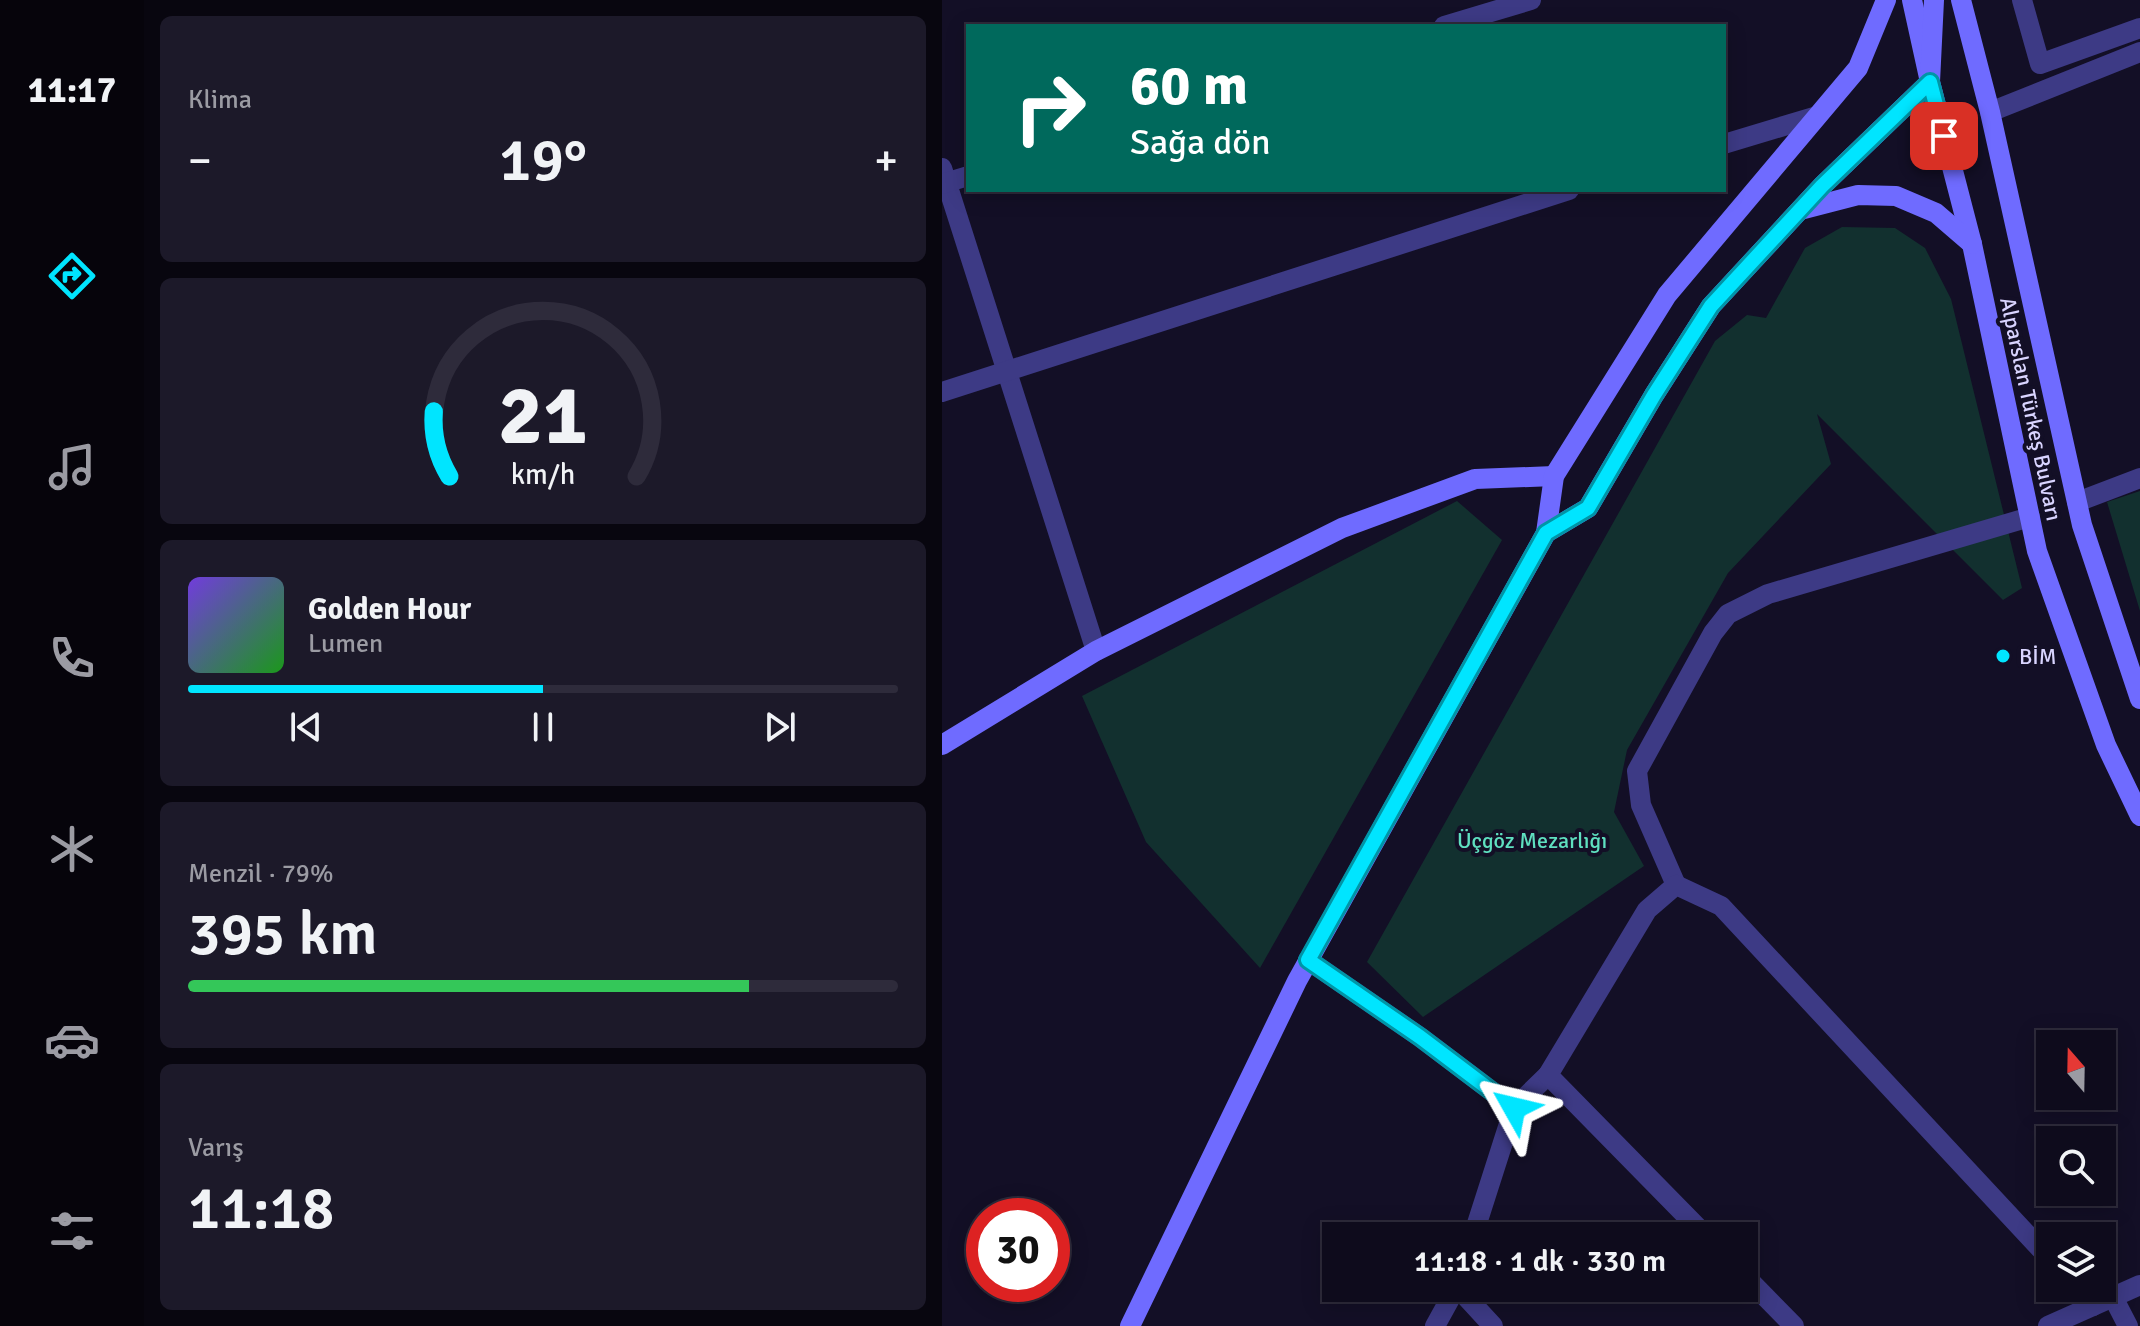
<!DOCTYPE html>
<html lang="tr">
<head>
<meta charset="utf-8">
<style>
  :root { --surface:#0e0b1c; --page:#1c1929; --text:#f1f3f6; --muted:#9b9ba3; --line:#2e2b3b; --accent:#00e5ff }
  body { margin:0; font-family:Signika,sans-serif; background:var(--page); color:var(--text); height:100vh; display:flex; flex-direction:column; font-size:30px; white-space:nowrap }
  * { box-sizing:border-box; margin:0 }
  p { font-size:26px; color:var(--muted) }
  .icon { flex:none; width:44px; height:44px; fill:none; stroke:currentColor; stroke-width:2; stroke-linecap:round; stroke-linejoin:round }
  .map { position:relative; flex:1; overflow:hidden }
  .drawer { display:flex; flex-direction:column; gap:16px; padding:16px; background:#08060f; width:798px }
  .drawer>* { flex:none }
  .top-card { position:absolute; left:24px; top:24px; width:760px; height:168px; border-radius:0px; box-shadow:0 4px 20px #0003,0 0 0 2px var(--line); background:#00695c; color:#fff; overflow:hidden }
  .needle { width:52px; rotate:340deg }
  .controls { position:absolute; left:1094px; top:1030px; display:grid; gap:16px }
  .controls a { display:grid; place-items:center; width:80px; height:80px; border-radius:0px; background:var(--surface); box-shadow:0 4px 20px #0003,0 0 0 2px var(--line); font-size:40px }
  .speed { position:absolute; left:24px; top:1198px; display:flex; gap:16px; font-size:40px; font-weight:700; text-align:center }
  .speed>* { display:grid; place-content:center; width:104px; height:104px; border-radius:50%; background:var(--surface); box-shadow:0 4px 20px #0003,0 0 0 2px var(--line); line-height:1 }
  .speed .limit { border:12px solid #d22; background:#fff; color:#111 }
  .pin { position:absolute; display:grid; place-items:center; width:68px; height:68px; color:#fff; margin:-34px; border-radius:16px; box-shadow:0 4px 12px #0006 }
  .me { position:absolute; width:88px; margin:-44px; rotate:307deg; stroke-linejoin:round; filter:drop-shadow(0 0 6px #0008) }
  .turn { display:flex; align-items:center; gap:28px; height:168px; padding:0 32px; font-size:36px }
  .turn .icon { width:104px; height:104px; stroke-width:2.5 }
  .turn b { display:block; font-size:56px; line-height:68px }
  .big { font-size:60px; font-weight:600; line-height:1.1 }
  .drawer .widget { flex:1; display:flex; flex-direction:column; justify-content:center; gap:12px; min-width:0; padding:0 28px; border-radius:12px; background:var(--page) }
  .drawer .dial { align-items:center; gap:0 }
  .dial svg { height:208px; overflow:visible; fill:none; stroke:var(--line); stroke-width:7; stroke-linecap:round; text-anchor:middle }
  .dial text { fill:var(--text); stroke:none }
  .song { display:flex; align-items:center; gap:24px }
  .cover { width:96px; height:96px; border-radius:12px; background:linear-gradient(135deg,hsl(260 70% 55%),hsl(120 70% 35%)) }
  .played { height:8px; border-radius:4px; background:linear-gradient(90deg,var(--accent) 50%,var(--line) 50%) }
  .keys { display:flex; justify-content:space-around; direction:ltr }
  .heat { display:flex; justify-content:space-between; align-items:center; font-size:44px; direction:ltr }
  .charge { height:12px; border-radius:6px; background:linear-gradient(90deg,#34c759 79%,var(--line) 0) }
  .trip { position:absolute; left:380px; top:1222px; width:436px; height:80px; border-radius:0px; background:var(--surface); box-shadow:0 4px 20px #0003,0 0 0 2px var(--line); font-weight:600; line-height:80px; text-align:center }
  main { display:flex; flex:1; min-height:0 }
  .tabs { display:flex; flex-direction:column; width:144px; justify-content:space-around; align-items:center; background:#06040b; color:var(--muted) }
  .tabs .icon { width:56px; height:56px }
  .tabs .on { color:var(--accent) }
  .tabs b { font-size:36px; color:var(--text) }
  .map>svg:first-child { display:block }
  .green { fill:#12302f }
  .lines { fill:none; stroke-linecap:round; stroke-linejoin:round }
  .street { stroke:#3d3a85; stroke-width:20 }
  .secondary { stroke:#6f6bff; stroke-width:20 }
  .route-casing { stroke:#0095a6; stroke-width:20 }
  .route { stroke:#00e5ff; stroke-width:14 }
  .poi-dot { fill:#00e5ff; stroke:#130f26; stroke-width:3 }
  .labels { text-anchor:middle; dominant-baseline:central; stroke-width:8; stroke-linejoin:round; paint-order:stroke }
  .street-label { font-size:22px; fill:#d9d4ff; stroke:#130f26 }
  .poi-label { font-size:22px; fill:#d9d4ff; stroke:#130f26; text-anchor:start }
  .park-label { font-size:22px; fill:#5fe0c0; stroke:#130f26 }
</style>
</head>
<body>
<main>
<nav class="tabs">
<b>11:17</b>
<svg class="icon on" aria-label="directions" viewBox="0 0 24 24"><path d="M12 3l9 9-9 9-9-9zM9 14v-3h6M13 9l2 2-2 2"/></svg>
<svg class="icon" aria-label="music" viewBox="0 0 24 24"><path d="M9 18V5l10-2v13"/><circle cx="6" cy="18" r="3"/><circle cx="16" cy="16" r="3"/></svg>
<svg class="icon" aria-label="phone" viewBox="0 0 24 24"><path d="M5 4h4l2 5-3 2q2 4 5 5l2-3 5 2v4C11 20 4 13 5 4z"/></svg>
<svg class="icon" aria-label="climate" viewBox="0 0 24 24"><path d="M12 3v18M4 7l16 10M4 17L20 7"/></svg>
<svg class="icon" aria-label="car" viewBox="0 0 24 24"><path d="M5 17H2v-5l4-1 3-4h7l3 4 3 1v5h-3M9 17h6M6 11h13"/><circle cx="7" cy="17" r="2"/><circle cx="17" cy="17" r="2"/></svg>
<svg class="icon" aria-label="filters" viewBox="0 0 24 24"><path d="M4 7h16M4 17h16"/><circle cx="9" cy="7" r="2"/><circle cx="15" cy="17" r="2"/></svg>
</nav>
<section class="drawer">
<div class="widget"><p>Klima</p>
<div class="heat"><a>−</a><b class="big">19°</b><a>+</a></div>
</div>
<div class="widget dial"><svg viewBox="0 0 100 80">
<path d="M14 69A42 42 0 1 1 86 69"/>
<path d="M14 69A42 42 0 0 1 8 44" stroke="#00e5ff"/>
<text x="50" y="56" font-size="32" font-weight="700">21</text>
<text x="50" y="72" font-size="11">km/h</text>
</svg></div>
<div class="widget">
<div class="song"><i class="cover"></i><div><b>Golden Hour</b><p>Lumen</p></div></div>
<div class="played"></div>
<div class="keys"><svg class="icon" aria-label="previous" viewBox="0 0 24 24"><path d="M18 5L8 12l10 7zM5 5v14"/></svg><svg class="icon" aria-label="pause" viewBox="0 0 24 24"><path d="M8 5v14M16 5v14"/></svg><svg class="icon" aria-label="next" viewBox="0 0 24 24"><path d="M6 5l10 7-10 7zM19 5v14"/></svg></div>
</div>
<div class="widget"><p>Menzil · 79%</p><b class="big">395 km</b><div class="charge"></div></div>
<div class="widget"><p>Varış</p><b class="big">11:18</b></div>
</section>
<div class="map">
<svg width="1198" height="1326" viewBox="0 0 1198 1326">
  <rect width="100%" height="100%" fill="#130f26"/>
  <!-- green -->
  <g class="green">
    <path d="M900,227L953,228L983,248L1009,299L1080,588L1061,600L875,414L889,464L786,573L685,750L672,812L702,866L481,1017L425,962L773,341L805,315L824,318L863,248Z"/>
    <path d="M1198,491V611L1165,502Z"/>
    <path d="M515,501L560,540L318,968L204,842L140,696Z"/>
  </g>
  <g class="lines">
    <!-- street -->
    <g class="street">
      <path d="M1080,0L1098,64L1198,28"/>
      <path d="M502,26L589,0"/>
      <path d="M1048,112L1198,52"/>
      <path d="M782,144L875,116"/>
      <path d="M0,168L154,651"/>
      <path d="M0,184L26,176"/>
      <path d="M0,392L627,190"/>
      <path d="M1135,502L1198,478"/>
      <path d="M734,885L699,805L695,771L771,633L786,614L826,594L1088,517"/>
      <path d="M366,960L478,1037L572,1108L531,1236"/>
      <path d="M572,1108L606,1075"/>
      <path d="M764,1236L606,1075L705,910L734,885L779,906L1108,1259"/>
      <path d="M802,1275L852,1326"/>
      <path d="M516,1288L551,1326"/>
      <path d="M1135,1288L1151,1306"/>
      <path d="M1171,1297L1186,1326"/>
      <path d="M493,1326L514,1288"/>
      <path d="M1106,1326L1198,1285"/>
    </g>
    <!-- secondary -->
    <g class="secondary">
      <path d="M970,0L988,82L1030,244L1095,551L1164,745L1198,816"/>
      <path d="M1019,0L1048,112L1140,525L1198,699"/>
      <path d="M858,210L916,195L954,196L994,213L1030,244"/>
      <path d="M604,533L646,508L712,395L769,306L880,186L988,82L992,0"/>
      <path d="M0,745L154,651L400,528L533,479L612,476"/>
      <path d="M188,1326L355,981L604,533L612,476L725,295L916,68L944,0"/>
    </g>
  </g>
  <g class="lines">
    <defs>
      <path id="route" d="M572,1108L478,1037L366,960L604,533L646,508L712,395L769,306L880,186L988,82L1002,136"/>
    </defs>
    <!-- route casing -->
    <use href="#route" class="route-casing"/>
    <!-- route -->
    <use href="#route" class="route"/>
  </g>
  <!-- markers -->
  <circle class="poi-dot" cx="1061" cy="656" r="8"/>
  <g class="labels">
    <!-- street labels -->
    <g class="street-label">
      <text transform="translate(1089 409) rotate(78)">Alparslan Türkeş Bulvarı</text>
    </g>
    <!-- poi labels -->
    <g class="poi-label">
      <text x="1077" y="656">BİM</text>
    </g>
    <!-- park labels -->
    <g class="park-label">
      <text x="590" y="840">Üçgöz Mezarlığı</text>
    </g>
  </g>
</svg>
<div class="controls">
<a><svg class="needle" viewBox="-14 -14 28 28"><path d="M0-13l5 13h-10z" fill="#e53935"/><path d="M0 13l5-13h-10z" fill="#9b9ba3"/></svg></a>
<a><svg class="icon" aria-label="search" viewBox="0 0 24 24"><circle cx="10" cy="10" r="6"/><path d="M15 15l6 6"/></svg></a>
<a><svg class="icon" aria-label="layers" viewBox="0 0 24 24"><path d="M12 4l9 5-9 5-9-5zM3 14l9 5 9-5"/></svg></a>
</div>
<div class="speed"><div class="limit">30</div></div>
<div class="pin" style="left:1002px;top:136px;background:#d93025"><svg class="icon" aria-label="arrive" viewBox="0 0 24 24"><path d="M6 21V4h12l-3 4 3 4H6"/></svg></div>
<svg class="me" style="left:572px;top:1108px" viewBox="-20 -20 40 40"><path d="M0-17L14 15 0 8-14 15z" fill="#00e5ff" stroke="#fff" stroke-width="4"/></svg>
<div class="trip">11:18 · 1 dk · 330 m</div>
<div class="top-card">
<div class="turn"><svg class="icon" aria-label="right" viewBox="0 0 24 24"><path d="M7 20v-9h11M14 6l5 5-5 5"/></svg><div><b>60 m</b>Sağa dön</div></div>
</div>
</div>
</main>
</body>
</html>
